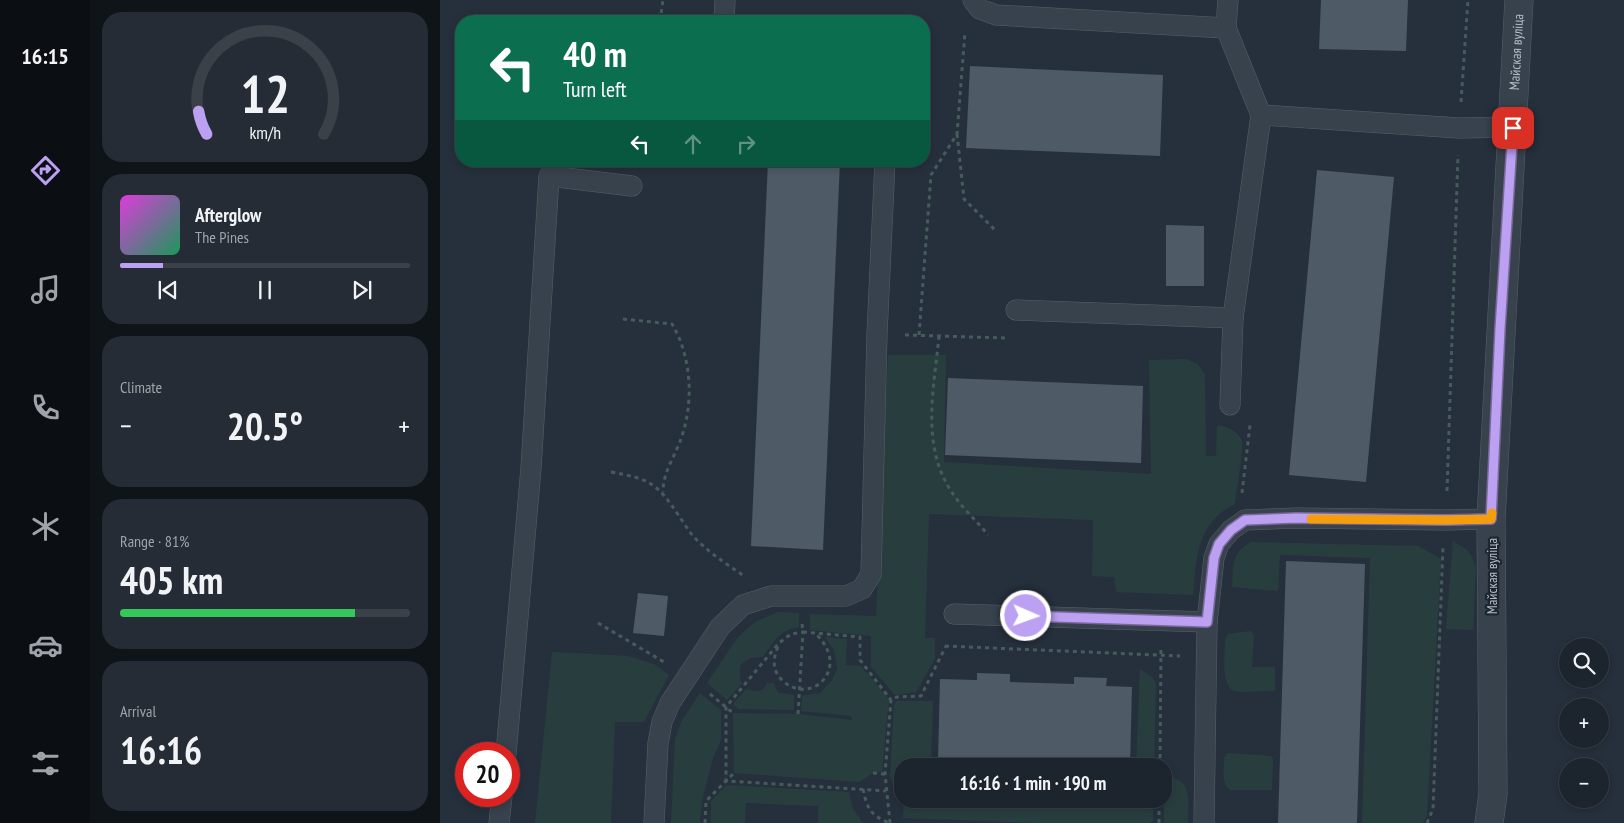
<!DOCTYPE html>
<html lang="en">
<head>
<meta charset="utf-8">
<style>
  :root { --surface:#1c242d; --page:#252c35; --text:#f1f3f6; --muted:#a0a4aa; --line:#3a4149; --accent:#bca0f2 }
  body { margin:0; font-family:"PT Sans Narrow",sans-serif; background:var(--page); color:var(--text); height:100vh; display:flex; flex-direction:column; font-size:19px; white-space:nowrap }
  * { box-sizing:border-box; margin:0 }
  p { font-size:16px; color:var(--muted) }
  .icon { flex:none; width:28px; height:28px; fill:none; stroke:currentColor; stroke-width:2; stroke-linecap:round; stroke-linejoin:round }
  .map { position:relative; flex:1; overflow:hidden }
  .sheet { display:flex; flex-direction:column; gap:12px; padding:12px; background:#0f1419; width:350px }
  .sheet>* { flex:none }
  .hud { position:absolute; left:15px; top:15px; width:475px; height:152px; border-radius:20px; box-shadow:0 2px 8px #0003,0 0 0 1px var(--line); background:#0b6e4f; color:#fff; overflow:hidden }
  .buttons { position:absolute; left:1119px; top:638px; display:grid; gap:10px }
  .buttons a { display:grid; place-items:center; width:50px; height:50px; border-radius:50%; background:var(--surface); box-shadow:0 2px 8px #0003,0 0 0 1px var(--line); font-size:25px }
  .speed { position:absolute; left:15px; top:742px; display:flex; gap:10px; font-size:25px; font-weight:700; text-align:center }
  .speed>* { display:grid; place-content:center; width:65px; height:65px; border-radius:50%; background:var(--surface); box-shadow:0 2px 8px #0003,0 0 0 1px var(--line); line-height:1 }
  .speed .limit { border:8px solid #d22; background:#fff; color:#111 }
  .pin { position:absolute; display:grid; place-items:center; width:42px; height:42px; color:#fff; margin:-21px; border-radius:10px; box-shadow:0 2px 8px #0006 }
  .me { position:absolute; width:55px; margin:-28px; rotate:92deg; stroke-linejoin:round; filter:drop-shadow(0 0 4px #0008) }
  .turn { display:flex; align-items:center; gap:18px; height:105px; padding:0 25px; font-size:22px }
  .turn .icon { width:65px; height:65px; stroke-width:2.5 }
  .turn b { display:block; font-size:35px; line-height:42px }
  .lanes { display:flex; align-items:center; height:48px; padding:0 25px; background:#0003; justify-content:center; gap:25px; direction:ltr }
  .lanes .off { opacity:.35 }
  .big { font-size:38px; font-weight:600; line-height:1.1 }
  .sheet .card { flex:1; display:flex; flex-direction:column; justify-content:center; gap:8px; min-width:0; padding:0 18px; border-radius:20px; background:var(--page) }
  .sheet .dial { align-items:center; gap:0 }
  .dial svg { height:130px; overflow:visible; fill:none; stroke:var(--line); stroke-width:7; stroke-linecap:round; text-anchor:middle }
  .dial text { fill:var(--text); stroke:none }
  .song { display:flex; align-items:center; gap:15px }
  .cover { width:60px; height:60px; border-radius:8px; background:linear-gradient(135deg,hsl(300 70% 55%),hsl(150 70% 35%)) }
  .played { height:5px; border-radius:2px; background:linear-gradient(90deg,var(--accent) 15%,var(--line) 15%) }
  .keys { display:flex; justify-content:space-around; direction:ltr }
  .heat { display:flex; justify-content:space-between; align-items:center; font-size:28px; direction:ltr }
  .charge { height:8px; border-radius:4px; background:linear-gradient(90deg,#34c759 81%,var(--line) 0) }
  .trip { position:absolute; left:454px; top:758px; width:278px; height:50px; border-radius:20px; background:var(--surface); box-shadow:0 2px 8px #0003,0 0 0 1px var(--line); font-weight:600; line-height:50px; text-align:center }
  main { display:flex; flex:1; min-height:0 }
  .tab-bar { display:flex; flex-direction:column; width:90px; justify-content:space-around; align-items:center; background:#0b0e12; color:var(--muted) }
  .tab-bar .icon { width:35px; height:35px }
  .tab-bar .selected { color:var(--accent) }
  .tab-bar b { font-size:22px; color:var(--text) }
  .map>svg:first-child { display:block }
  .green { fill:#283e3e }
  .building { fill:#4e5b67 }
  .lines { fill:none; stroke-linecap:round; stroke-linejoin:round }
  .service-casing { stroke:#57606a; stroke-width:21 }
  .minor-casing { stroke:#57606a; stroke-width:29 }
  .path { stroke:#475b5c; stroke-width:3; stroke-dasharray:4 4; stroke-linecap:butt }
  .service { stroke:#38424c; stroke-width:20 }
  .minor { stroke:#38424c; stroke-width:28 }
  .route-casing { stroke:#7a689d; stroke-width:12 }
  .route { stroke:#bca0f2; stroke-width:9 }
  .slow { stroke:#f59e0b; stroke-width:9 }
  .labels { text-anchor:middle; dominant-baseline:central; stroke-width:4.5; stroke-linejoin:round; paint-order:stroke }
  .street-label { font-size:14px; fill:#b4bdc7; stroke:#1e2731 }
</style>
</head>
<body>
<main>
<nav class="tab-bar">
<b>16:15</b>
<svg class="icon selected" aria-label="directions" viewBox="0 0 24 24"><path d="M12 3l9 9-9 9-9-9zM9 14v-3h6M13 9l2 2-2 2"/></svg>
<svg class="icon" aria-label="music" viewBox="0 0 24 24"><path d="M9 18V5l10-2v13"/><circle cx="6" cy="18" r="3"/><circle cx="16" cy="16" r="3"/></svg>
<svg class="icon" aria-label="phone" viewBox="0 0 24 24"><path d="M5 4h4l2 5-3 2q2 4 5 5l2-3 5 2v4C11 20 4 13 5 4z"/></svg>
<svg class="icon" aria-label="climate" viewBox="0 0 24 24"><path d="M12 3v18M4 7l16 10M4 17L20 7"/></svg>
<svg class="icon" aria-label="car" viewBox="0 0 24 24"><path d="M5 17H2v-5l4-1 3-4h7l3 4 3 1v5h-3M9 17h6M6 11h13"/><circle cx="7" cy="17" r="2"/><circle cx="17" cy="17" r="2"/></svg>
<svg class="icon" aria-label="filters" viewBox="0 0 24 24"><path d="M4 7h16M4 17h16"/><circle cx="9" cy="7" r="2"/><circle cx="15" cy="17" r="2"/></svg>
</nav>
<section class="sheet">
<div class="card dial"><svg viewBox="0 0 100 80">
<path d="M14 69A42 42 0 1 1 86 69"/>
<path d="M14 69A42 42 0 0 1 9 55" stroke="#bca0f2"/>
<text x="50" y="56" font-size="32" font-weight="700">12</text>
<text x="50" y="72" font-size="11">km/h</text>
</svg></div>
<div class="card">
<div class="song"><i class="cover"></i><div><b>Afterglow</b><p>The Pines</p></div></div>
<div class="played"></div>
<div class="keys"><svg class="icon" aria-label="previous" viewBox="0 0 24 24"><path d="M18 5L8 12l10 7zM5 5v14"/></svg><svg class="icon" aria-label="pause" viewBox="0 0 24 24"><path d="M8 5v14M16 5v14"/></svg><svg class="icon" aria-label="next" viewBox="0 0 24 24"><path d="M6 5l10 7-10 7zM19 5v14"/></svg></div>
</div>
<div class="card"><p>Climate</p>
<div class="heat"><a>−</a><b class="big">20.5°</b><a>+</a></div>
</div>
<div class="card"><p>Range · 81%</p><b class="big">405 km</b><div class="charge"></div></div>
<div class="card"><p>Arrival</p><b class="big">16:16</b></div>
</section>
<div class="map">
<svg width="1184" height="823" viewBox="0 0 1184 823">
  <rect width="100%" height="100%" fill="#25303c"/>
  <!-- green -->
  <g class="green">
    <path d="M448,355H506L504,462L711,474L709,360L747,359L758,364L765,375L766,456H776L777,425C787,427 798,430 802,441C804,449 796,493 795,504C756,523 757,557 753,595L676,592L674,577L652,576L653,520L489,514L485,638H495V659L476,692L455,695L431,667V636L370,630V614L436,616Z"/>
    <path d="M1013,541L1026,549L1031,555L1036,567L1033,630L1006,629Z"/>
    <path d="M811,542L978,546L1001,559L987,815L983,823H922L930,558L840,555L838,591L792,587C794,565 790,554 811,542Z"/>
    <path d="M338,612L359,613V627C340,630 334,641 323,657C312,657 307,658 300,666V678L302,683L287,700L267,683L298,637L315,622Z"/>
    <path d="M810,631L813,633L814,637L812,667H835V691L800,692L791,690C781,677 785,655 785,639L788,634Z"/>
    <path d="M385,637L407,639L406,665L421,666L449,699L442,772L433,771V773L419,782L294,773L293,713L358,714L412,720L411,716L361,711L362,696L380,693L392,680L397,669L394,650Z"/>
    <path d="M112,652L188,656L214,664L229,675L204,722H175L171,823H95Z"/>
    <path d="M700,669L712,677L716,683L714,766H696Z"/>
    <path d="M327,683H334L336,689L339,693L354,695V710L298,709L293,704L306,689C315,692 323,693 327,683Z"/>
    <path d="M260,693L281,710V740L273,758L262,801L260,823H231L235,740L241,722Z"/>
    <path d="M457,701H493L491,766H462V794L450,778L454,704Z"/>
    <path d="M788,753L831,756L833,759L832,790H790C781,783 784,769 784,759L785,756Z"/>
    <path d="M724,776C754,778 748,801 748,823H724Z"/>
    <path d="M287,785L409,792L413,809L423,823H378V806L306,803L305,823H271V801Z"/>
    <path d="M464,799H714L713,821L710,823H596L463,818Z"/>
  </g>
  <!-- building -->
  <g class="building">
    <path d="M881,0H968L966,51L879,49Z"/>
    <path d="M530,66L723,75L720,156L526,148Z"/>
    <path d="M328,161H400L383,550L311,546Z"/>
    <path d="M877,170L954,177L926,482L849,475Z"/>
    <path d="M726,225L764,226V286H726Z"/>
    <path d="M508,378L703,386L701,463L505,455Z"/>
    <path d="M846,561L925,564L917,823H838Z"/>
    <path d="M198,593L228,596L224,636L193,633Z"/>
    <path d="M537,673L570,674V682L634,684V677L667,678L666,686L692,687L690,766H639L498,761L500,679L537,680Z"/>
  </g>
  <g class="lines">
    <defs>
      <g id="service">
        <path d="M533,0L540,9L556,15L786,28"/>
        <path d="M788,0L786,28L821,115L793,318L790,405"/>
        <path d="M284,21L285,0"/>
        <path d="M821,115L1019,128L1073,127"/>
        <path d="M576,310L793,318"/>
        <path d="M514,614L767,622"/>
        <path d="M66,754L91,468L109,176L192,186"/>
        <path d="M59,823L62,796"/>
        <path d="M214,823L218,743L222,722L230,703L280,627L303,605L331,596H406L422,589L431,574L437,334L445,161"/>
        <path d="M764,823L767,622L774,558L779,544L791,530L805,520L856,518L1005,520L1051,519"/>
      </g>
      <g id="minor">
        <path id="s1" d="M1049,823L1053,794L1051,519L1079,0"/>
      </g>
    </defs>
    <!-- service casing -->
    <use href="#service" class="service-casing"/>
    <!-- minor casing -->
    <use href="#minor" class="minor-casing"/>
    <!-- path -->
    <g class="path">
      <path d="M220,21L223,0"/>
      <path d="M1021,102L1028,0"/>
      <path d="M517,134L524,199L555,230"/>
      <path d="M183,319L232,324C253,359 254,407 239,444C232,461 223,474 223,492"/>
      <path d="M465,335L566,338"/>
      <path d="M479,335L491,175L517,134L525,32"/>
      <path d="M499,336C494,389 480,447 513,494C523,509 537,521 548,535"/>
      <path d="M171,472C210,479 217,483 239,516C244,523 249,532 255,538C269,553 287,564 304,576"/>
      <path d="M1007,491L1018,155"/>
      <path d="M802,493L810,425"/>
      <path d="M158,623L224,662"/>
      <path d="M362,624L363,632L420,637V660L451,700"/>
      <path d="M505,646L740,656"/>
      <path d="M338,647C333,658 332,670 341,679C368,708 413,670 376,634"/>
      <path d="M270,694L293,713"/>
      <path d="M358,714L363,632L351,634L339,643L286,707V781L446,791"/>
      <path d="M720,766L721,647"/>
      <path d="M433,773L445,774"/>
      <path d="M423,789C427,808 430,815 449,823"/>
      <path d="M265,823L266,801L294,773"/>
      <path d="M450,823L445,774L451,700L457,697L481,696L506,646"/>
      <path d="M719,823V799"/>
      <path d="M987,823L993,809L1003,547"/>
    </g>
    <!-- service -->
    <use href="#service" class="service"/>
    <!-- minor -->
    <use href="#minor" class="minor"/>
  </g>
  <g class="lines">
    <defs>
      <path id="route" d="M586,616L767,622L774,558L779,544L791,530L805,520L856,518L1006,520L1051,519L1060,329L1073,128"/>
    </defs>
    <!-- route casing -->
    <use href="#route" class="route-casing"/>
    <!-- route -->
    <use href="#route" class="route"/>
    <!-- slow -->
    <path class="slow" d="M871,519L1006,520L1051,519L1052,513"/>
  </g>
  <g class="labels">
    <!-- street labels -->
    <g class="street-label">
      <text stroke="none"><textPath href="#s1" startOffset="772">Майская вуліца</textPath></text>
      <text transform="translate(1052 576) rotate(-90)">Майская вуліца</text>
    </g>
  </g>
</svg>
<div class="buttons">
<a><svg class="icon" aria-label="search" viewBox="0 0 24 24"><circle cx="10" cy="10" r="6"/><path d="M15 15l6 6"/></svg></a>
<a>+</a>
<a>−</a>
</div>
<div class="speed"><div class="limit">20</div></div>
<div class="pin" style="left:1073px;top:128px;background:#d93025"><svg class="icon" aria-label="arrive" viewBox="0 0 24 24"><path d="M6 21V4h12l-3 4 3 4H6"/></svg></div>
<svg class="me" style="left:586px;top:616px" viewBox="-20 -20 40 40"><circle r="17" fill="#bca0f2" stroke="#fff" stroke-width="3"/><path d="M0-11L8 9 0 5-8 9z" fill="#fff"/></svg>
<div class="trip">16:16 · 1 min · 190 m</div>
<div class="hud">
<div class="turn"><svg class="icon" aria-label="left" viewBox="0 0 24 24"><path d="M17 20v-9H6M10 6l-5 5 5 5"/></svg><div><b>40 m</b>Turn left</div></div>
<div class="lanes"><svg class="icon" aria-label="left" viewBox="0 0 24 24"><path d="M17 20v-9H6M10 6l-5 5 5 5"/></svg><svg class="icon off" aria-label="ahead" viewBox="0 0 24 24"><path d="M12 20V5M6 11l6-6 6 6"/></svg><svg class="icon off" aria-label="right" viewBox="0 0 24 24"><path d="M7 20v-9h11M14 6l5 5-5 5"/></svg></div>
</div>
</div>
</main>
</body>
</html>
